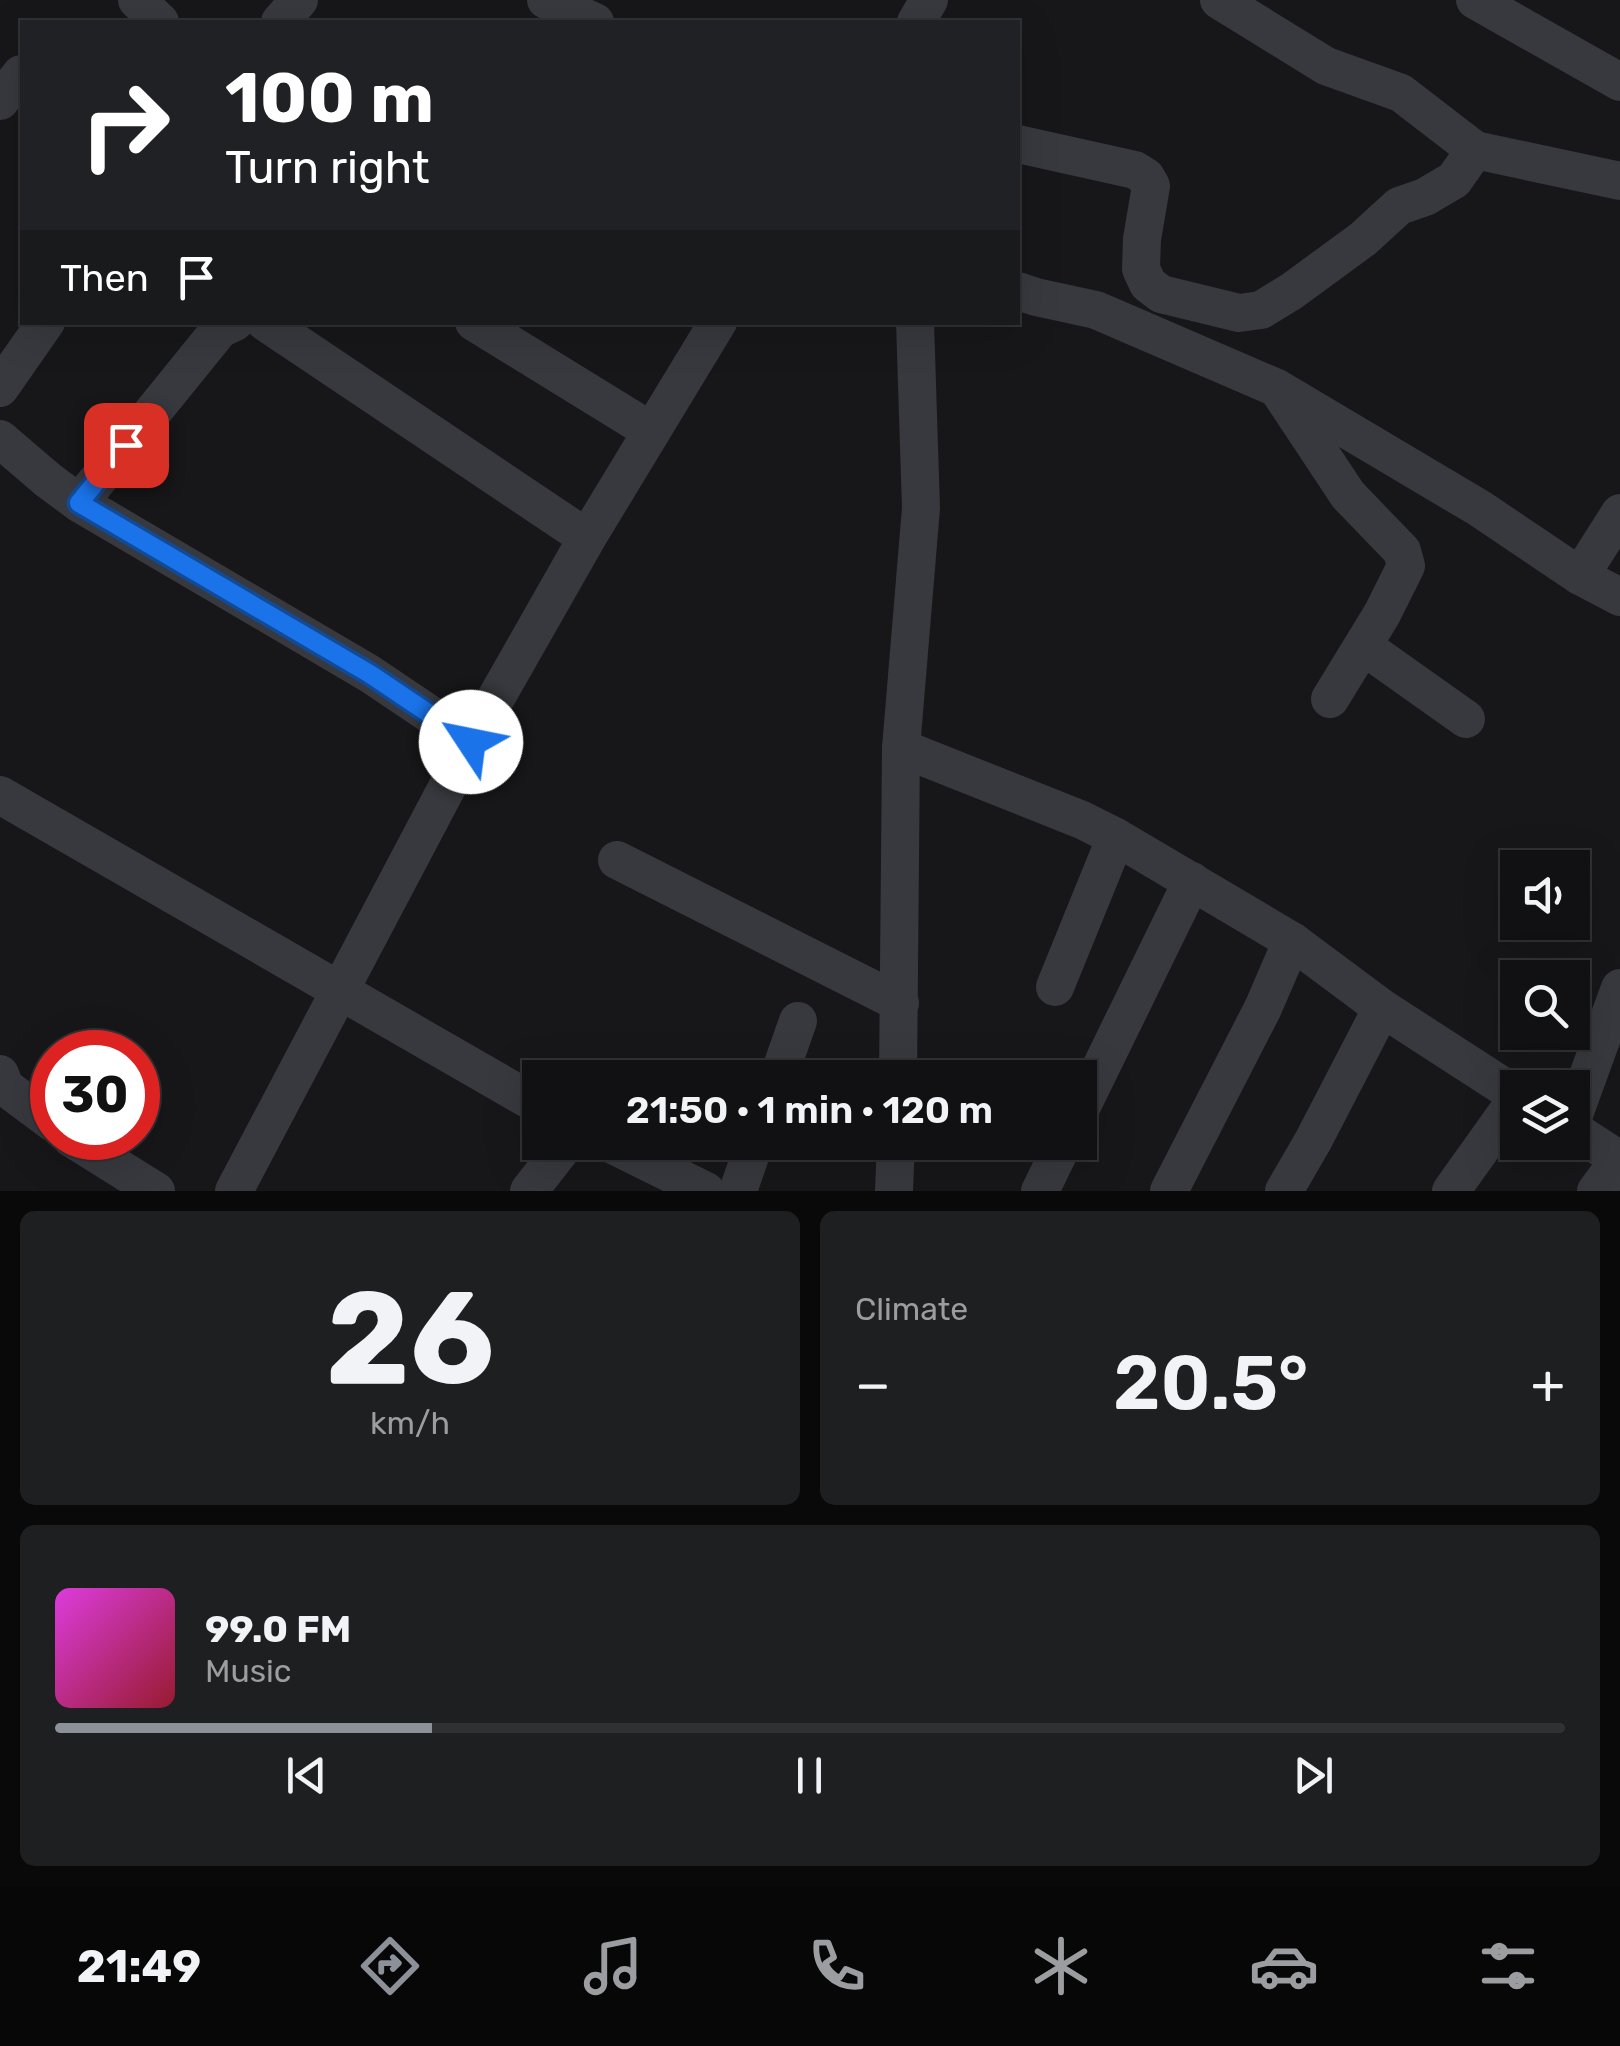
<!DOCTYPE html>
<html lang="en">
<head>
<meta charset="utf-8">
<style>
  :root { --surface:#111113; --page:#1e1f21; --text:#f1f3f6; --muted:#9c9da0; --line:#303133; --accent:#8c9099 }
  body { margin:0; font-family:Rubik,sans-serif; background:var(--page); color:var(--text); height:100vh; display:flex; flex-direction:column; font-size:38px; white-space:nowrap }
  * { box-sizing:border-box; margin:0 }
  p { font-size:32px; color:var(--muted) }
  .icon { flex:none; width:55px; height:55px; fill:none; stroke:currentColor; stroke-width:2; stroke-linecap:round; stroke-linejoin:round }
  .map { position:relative; height:1191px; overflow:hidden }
  .drawer { display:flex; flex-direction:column; gap:20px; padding:20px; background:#09090a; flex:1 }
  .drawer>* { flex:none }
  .top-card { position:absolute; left:20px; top:20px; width:1000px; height:305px; border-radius:0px; box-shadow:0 10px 40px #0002,0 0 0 2px var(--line); background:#202124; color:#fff; overflow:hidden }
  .controls { position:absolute; left:1500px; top:850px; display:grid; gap:20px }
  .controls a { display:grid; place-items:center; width:90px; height:90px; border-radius:0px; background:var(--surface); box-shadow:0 10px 40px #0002,0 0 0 2px var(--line); font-size:50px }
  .speed { position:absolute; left:30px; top:1030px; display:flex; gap:20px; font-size:50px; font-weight:700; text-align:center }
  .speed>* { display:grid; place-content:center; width:130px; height:130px; border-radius:50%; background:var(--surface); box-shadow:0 10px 40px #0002,0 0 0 2px var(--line); line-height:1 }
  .speed .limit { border:15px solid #d22; background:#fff; color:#111 }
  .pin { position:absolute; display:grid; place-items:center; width:85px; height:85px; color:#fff; margin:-42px; border-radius:20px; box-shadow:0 5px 15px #0006 }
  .me { position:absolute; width:110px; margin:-55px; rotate:304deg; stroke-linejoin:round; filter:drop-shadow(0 0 8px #0008) }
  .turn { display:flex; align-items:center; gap:35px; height:210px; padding:0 40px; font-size:45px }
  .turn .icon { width:130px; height:130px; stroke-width:2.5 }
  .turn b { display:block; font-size:70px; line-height:85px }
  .then { display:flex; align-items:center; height:95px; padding:0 40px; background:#0003; gap:20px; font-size:38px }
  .big { font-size:75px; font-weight:600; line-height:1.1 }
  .drawer .card { flex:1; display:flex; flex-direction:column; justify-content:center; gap:15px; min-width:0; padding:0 35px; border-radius:15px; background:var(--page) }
  .drawer .dial { align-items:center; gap:0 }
  .dial b { font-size:130px; line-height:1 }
  .song { display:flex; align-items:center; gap:30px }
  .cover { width:120px; height:120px; border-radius:15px; background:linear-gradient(135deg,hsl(300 70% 55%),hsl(350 70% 35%)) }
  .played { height:10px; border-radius:5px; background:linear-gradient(90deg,var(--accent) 25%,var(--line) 25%) }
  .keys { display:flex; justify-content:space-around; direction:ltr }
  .heat { display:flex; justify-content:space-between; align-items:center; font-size:55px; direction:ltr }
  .drawer .tiles { flex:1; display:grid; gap:20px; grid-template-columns:1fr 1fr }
  .card:last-child { grid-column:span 2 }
  .trip { position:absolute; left:522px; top:1060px; width:575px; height:100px; border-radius:0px; background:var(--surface); box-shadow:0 10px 40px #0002,0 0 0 2px var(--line); font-weight:600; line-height:100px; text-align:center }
  .tabs { display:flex; height:160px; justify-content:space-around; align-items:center; background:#070708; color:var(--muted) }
  .tabs .icon { width:70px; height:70px }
  .tabs .active { color:var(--accent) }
  .tabs b { font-size:45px; color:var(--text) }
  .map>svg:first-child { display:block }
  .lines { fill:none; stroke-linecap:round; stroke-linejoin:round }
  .minor { stroke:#38393e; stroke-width:38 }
  .route-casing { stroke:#114b97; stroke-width:25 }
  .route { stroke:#1a73e8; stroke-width:18 }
</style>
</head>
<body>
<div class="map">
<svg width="1620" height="1191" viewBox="0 0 1620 1191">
  <rect width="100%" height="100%" fill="#171719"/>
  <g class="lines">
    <!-- minor -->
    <g class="minor">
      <path d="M137,0L160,22"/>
      <path d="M546,0L595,22"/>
      <path d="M1219,0L1326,66L1401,93L1475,150"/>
      <path d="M1475,0L1620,82"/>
      <path d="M280,22L299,0"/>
      <path d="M916,22L929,0"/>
      <path d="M0,101L21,74"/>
      <path d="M1018,144L1135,170L1146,177L1151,186L1142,239L1141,269L1148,284L1161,294L1239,313L1261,310L1292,291L1363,239L1399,206L1425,197L1454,180L1475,150L1620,181"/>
      <path d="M1018,291L1036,297L1096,310L1277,388L1479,508L1580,576L1620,597"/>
      <path d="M265,322L587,538"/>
      <path d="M474,322L651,431"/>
      <path d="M0,388L46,322"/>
      <path d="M1281,394L1348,495L1402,551L1406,566L1382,614L1330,699"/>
      <path d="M0,439L48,480L79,503L370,674L471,742"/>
      <path d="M79,503L220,329L235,322"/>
      <path d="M1580,576L1620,513"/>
      <path d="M1363,646L1466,719"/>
      <path d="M901,748L1082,820L1116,837L1292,941L1382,1008L1518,1096"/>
      <path d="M0,795L540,1106"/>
      <path d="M617,860L900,1003"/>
      <path d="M1055,987L1116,837"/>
      <path d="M0,1074L5,1087L52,1122"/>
      <path d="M778,1078L798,1021"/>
      <path d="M898,1078L901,748L921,508L915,322"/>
      <path d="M1080,1110L1192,881"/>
      <path d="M1572,1120L1620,988"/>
      <path d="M1572,1129L1620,1160"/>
      <path d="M71,1138L156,1191"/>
      <path d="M607,1142L706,1191"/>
      <path d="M234,1191L471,742L587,538L718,322"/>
      <path d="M529,1191L567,1142"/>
      <path d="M738,1191L755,1142"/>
      <path d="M894,1191L896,1142"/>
      <path d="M1040,1191L1064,1142"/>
      <path d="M1169,1191L1263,1008L1292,941"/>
      <path d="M1284,1191L1313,1141L1382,1008"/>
      <path d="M1451,1191L1518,1097"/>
      <path d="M1596,1191L1619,1160"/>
    </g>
  </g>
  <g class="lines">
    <defs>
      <path id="route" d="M126,445L79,503L370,674L471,742"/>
    </defs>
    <!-- route casing -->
    <use href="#route" class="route-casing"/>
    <!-- route -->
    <use href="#route" class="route"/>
  </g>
</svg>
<div class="controls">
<a><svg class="icon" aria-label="sound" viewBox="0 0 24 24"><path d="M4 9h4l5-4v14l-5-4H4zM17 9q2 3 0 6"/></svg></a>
<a><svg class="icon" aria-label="search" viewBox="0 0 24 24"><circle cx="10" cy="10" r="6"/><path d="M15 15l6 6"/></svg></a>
<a><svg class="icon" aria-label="layers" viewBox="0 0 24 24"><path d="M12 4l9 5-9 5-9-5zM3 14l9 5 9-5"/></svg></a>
</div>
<div class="speed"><div class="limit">30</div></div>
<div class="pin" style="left:126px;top:445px;background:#d93025"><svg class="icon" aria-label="arrive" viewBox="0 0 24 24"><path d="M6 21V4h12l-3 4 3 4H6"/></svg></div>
<svg class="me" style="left:471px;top:742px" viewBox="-20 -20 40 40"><circle r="19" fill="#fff"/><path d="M0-13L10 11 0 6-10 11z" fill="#1a73e8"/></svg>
<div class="trip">21:50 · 1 min · 120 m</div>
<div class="top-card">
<div class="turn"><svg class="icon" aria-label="right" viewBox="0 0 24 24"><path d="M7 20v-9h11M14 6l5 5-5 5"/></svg><div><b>100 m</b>Turn right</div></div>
<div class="then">Then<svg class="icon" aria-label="arrive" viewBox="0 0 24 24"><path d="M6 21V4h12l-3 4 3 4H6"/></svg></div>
</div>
</div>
<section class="drawer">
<div class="tiles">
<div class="card dial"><b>26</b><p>km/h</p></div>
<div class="card"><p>Climate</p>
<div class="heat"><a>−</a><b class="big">20.5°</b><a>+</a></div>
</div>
<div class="card">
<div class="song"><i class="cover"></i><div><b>99.0 FM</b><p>Music</p></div></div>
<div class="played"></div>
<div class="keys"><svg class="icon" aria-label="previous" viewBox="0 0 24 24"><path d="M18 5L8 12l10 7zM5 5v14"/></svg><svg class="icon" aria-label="pause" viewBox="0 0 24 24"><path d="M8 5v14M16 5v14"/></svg><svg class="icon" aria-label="next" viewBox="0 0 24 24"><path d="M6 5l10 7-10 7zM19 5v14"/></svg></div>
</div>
</div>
</section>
<nav class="tabs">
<b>21:49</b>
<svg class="icon active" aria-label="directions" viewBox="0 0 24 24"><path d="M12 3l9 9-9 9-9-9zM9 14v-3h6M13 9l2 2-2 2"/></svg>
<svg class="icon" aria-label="music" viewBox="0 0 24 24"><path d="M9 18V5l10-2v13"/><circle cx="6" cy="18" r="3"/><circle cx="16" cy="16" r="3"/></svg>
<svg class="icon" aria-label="phone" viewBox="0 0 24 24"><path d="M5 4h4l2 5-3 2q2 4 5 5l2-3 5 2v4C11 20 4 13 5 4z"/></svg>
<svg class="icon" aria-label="climate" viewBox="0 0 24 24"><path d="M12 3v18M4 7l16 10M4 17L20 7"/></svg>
<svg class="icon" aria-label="car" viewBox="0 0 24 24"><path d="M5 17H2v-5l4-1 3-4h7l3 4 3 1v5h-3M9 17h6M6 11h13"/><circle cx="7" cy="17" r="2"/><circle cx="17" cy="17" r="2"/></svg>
<svg class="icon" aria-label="filters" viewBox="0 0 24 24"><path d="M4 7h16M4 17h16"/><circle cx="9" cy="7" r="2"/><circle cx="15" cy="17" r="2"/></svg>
</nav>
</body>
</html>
